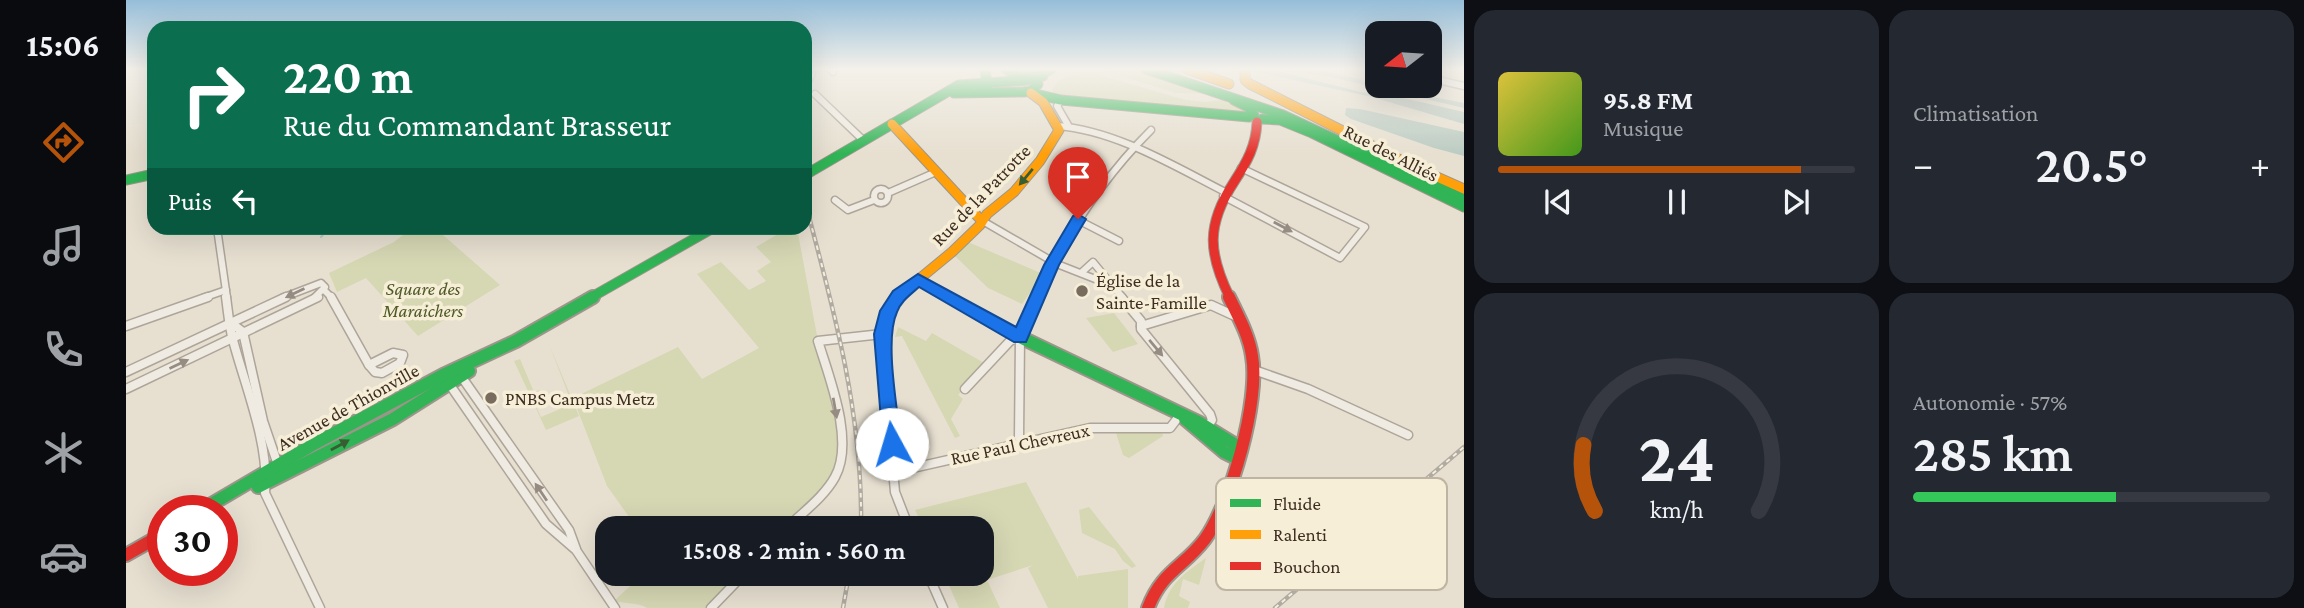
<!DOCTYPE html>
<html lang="fr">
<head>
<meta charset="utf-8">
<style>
  :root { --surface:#171b24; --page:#242831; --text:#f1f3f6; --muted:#9ea1a6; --line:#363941; --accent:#b45309 }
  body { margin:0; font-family:"Crimson Pro",serif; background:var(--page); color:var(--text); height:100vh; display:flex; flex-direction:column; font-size:26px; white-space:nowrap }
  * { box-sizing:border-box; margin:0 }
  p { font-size:23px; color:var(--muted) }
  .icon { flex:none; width:38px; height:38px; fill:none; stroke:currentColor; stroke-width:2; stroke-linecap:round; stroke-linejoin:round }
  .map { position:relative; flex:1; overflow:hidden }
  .drawer { display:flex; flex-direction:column; gap:10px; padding:10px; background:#0d0f14; width:840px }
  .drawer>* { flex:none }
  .hud { position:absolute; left:21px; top:21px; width:665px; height:214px; border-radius:21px; box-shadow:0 7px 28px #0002; background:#0b6e4f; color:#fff; overflow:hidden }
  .needle { width:46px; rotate:253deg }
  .buttons { position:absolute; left:1239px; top:21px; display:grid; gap:14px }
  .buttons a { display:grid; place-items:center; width:77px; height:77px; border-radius:14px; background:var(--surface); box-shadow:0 7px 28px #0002; font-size:35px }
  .speed { position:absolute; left:21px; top:495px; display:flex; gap:14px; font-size:35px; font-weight:700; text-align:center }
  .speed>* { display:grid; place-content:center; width:91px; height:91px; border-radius:50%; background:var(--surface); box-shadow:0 7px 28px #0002; line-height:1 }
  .speed .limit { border:10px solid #d22; background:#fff; color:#111 }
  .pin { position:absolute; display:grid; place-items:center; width:60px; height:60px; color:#fff; margin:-72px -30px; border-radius:50% 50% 50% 0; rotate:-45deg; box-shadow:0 0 7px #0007 }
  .pin .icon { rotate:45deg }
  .me { position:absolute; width:77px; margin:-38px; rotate:354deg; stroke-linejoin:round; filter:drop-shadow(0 0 5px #0008) }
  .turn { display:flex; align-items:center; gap:24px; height:147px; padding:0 21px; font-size:32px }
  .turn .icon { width:91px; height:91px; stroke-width:2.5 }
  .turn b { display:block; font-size:49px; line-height:60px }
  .then { display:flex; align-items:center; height:66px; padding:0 21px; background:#0003; gap:14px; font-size:26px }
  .big { font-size:52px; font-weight:600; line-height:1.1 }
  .drawer .card { flex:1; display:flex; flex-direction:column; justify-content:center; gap:10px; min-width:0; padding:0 24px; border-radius:21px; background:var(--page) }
  .drawer .dial { align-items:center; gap:0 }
  .dial svg { height:182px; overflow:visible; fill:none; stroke:var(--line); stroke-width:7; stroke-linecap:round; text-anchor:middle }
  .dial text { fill:var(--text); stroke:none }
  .song { display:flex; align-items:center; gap:21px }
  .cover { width:84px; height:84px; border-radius:10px; background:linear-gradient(135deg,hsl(50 70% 55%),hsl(100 70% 35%)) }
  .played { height:7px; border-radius:4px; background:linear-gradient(90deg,var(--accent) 85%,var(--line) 85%) }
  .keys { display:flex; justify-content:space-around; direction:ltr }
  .heat { display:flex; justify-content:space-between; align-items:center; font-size:38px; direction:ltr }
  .charge { height:10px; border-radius:5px; background:linear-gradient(90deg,#34c759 57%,var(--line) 0) }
  .drawer .tiles { flex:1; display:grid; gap:10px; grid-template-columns:repeat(2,1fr) }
  .trip { position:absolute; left:469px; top:516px; width:399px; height:70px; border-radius:21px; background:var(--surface); box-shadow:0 7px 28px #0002; font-weight:600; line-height:70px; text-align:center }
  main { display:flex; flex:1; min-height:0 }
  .tab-bar { display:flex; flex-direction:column; width:126px; justify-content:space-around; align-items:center; background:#090b0e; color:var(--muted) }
  .tab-bar .icon { width:49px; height:49px }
  .tab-bar .active { color:var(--accent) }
  .tab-bar b { font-size:32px; color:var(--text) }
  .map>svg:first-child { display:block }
  .green { fill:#d6d7b3 }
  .water { fill:#bcccc2 }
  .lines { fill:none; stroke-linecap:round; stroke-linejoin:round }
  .stream { stroke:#bcccc2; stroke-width:2 }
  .street-far1-casing { stroke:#ada599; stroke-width:9 }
  .street-casing { stroke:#ada599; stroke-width:11 }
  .fast-far1-casing { stroke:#9c958a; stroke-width:11 }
  .fast-casing { stroke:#9c958a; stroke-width:16 }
  .slow-casing { stroke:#9c958a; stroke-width:11 }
  .jam-far1-casing { stroke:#9c958a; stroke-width:11 }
  .jam-casing { stroke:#9c958a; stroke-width:16 }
  .street-far1 { stroke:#efebe3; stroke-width:6 }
  .street { stroke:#efebe3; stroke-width:8 }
  .fast-far1 { stroke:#30b455; stroke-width:9 }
  .fast { stroke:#30b455; stroke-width:12 }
  .slow { stroke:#ff9f0a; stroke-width:9 }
  .jam-far1 { stroke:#e5322d; stroke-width:9 }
  .jam { stroke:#e5322d; stroke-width:12 }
  .rail-casing { stroke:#afaaa2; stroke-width:4.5 }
  .rail { stroke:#f7eed8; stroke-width:2; stroke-dasharray:4.5; stroke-linecap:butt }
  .oneway { fill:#385d33 }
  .oneway2 { fill:#968c82 }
  .route { fill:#1a73e8; stroke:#114b97; stroke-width:2 }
  .poi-dot { fill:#786c5e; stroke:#f7eed8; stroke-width:2.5 }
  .labels { text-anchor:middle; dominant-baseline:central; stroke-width:7; stroke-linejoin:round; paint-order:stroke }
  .street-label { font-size:19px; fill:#3d2e20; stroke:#f7eed8 }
  .poi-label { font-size:19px; fill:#3d2e20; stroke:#f7eed8; text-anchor:start }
  .park-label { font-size:19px; font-style:italic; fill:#4d5a26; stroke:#f7eed8 }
  .key { fill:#f7eed8; stroke:#bfb4a1; stroke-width:2 }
  .key-label { font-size:19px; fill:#3d2e20 }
</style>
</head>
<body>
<main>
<nav class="tab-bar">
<b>15:06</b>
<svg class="icon active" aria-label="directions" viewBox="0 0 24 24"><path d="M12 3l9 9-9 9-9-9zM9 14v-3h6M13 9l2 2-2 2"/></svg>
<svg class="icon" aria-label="music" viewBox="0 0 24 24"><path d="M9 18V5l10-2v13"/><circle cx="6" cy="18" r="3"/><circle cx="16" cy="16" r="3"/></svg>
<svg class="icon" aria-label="phone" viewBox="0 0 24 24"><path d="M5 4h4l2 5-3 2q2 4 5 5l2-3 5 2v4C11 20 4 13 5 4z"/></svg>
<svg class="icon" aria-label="climate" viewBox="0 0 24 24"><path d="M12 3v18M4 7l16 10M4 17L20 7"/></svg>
<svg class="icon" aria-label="car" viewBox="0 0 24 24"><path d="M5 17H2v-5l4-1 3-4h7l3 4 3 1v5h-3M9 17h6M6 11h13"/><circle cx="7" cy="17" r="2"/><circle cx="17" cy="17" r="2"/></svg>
</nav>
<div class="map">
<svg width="1338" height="608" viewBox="0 0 1338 608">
  <rect width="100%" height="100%" fill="#e7e0d1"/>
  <!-- green -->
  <g class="green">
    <path d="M972,69H1003L1088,94L1050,93Z"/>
    <path d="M970,74L1060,100L1080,102L1101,99L1122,109L1126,115L926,96C926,74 953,74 970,74Z"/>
    <path d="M286,228H309L374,285L292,336L240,278L211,292L203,273L268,242Z"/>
    <path d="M662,228H671L692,341L706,392L716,447L709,478L659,528H511L481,486L447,398L552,347L576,379L633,348L571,274L595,262L623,290L640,281L631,271L645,262L630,247Z"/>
    <path d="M842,242L917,274L896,304L862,288L828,255Z"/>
    <path d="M988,313L1012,344L987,352L960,318Z"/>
    <path d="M772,327L800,341L806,333L860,364L832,395L837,399L825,419L834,436L829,438L776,336L769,337Z"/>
    <path d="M423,344L453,416L420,430L388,361L394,359L408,392L414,390L407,400L415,417L446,404Z"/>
    <path d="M992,432H1036L1037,436L1003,458L997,455L990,433Z"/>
    <path d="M900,482L952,579V576L1002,569V608H922L902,568L907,565L861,580L874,608H833L818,574H856V528H798L789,510Z"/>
    <path d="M963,507L1010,566L1006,568L997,561L989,549L956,533L953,510Z"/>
    <path d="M1080,558L1073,585L1057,579L1053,596L1064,602L1062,608H1038C1043,582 1061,572 1080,558Z"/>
    <path d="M517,574H615L582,608H521C511,602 499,604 488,601Z"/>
  </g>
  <!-- water -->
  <g class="water">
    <path d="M1116,69H1143L1235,92L1264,95L1338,112V124L1246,97Z"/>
    <path d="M1149,69H1189L1251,83V86L1338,103V108L1205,77Z"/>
    <path d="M1220,108L1234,109L1338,132V156L1308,148L1225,119L1219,115Z"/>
  </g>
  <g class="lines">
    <!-- stream -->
    <path class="stream" d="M195,237L203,228"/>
    <defs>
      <g id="street-far1">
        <path d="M704,69L707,72"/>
        <path d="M1304,78L1338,86"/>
        <path d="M689,94L738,141"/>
        <path d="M935,100L931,106L942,125"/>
        <path d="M931,126C989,130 1048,166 1099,192"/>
        <circle cx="755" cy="196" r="7"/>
        <path d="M762,193L810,172"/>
        <path d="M1097,196L1214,258L1239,227L1115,168"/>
        <path d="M709,200L722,210L748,200"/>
        <path d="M855,220L931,264L987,286L997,298"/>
        <path d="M952,220L993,241"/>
        <path d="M91,228L101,298"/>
        <path d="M955,273L967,262L985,284"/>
        <path d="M199,291L206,298"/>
        <path d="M77,298L100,290"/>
        <path d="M156,298L195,283L199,287L188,298"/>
        <path d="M772,298L792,280L825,298"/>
        <path d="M911,298C939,236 977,178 1025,130"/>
      </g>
      <g id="street">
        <path d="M100,297C102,311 103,326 107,340C119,386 144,445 139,493L194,608"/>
        <path d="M205,297L243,365"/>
        <path d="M773,297L761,317L756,346L769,492L783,528"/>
        <path d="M822,297L894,337"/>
        <path d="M995,297L1015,321V329L1084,414L1086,420L1081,428"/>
        <path d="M105,323L117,332L137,421L152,465"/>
        <path d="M0,326L82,297"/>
        <path d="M1015,326L1085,305L1109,316"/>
        <path d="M267,353L277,355L274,363L256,373L249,372L243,365Z"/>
        <path d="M1128,370L1182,389L1282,435"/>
        <path d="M0,372L160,297"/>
        <path d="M335,376L443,530L450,549"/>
        <path d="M324,385L420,524L450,550L489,608"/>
        <path d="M0,389L192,297"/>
        <path d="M839,389L884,341L894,337"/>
        <path d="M896,443L893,437L894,337L912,297"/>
        <path d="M769,472L964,428H1044L1054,415"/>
        <path d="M661,528C677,512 698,497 709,477C729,441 703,377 692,341L756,334"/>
        <path d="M802,574L817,608"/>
        <path d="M585,608L618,574"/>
      </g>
      <g id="fast-far1">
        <path d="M859,69L862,91"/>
        <path d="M880,69L892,77L917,76"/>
        <path d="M1020,69L1157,115L1338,199"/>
        <path d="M828,93L897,92L905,91L912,84"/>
        <path d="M910,94L935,100L1123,117"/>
        <path d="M1108,100L1122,107L1128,115"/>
        <path d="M1136,119L1154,120L1186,133L1338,207"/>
        <path d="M679,175L833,85L902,80L925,69"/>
        <path d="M0,180L28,174"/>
        <path d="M464,298L587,228"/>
      </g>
      <g id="fast">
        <path d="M894,337L1074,423L1113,447"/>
        <path d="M1059,419L1098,452L1110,458"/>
        <path d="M132,487L267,419L343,371"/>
        <path d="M74,511L186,445L317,375L390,341L467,297"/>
      </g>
      <g id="slow">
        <path d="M1061,69L1103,84"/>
        <path d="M1119,69V80L1124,84L1284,165L1338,189"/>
        <path d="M766,124L855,220"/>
        <path d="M792,280L826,252L854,225L861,214L888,192L914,161L933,130L917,102L905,93"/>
      </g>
      <path id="jam-far1" d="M1104,298C1082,253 1080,225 1108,182C1121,162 1130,146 1131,122"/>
      <g id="jam">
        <path d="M0,555L37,534"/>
        <path d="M1022,608C1036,571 1058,567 1079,539C1105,503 1134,400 1126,356C1123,335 1112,316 1103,297"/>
      </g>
    </defs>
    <!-- street-far1 casing -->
    <use href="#street-far1" class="street-far1-casing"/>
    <!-- street casing -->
    <use href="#street" class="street-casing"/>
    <!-- fast-far1 casing -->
    <use href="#fast-far1" class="fast-far1-casing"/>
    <!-- fast casing -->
    <use href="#fast" class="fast-casing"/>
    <!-- slow casing -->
    <use href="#slow" class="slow-casing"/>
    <!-- jam-far1 casing -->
    <use href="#jam-far1" class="jam-far1-casing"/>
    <!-- jam casing -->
    <use href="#jam" class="jam-casing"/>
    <!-- street-far1 -->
    <use href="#street-far1" class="street-far1"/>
    <!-- street -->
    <use href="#street" class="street"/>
    <!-- fast-far1 -->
    <use href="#fast-far1" class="fast-far1"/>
    <!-- fast -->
    <use href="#fast" class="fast"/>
    <!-- slow -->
    <use href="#slow" class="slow"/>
    <!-- jam-far1 -->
    <use href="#jam-far1" class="jam-far1"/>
    <!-- jam -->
    <use href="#jam" class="jam"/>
    <defs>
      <g id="rail">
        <path d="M679,94L690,69"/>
        <path d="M679,202C708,310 737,415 735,528"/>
        <path d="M717,608L723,574"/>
        <path d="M1149,608L1338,447"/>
      </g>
    </defs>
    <!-- rail casing -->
    <use href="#rail" class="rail-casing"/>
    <!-- rail -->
    <use href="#rail" class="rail"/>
  </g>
  <!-- one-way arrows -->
  <defs><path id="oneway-solid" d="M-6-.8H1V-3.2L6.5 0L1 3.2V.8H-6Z" transform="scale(1.75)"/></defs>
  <g class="oneway">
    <use href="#oneway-solid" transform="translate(900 177) rotate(130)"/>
    <use href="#oneway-solid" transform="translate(214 445) rotate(-29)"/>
  </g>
  <g class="oneway2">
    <use href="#oneway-solid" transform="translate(1157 227) rotate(28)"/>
    <use href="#oneway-solid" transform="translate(169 293) rotate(154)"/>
    <use href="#oneway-solid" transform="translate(1030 348) rotate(50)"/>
    <use href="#oneway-solid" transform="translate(53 364) rotate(-25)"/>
    <use href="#oneway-solid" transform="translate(709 408) rotate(80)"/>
    <use href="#oneway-solid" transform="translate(415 492) rotate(-124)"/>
  </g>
  <!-- sky -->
  <linearGradient id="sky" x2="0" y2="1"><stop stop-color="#96bed9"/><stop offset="0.45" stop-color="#f4f1ea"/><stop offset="1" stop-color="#f4f1ea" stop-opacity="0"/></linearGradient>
  <rect width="1338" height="154" fill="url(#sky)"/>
  <!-- route -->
  <path class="route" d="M952,214L960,219L933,265L900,342H888L793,287C784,295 775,301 771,312C758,340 772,411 775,444L773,450L766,452L760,450L757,444L748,334L754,311L767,291L792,274L890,327L918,265L947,216Z"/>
  <!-- markers -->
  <g class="poi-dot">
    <circle cx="956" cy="291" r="7"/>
    <circle cx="365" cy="398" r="7"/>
  </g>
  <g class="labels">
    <!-- street labels -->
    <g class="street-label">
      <text transform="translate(1265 153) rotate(27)">Rue des Alliés</text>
      <text transform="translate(855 195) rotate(-46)">Rue de la Patrotte</text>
      <text transform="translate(222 407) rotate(-29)">Avenue de Thionville</text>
      <text transform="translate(894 444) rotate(-12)">Rue Paul Chevreux</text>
    </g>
    <!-- poi labels -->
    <g class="poi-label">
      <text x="970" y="280">Église de la<tspan x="970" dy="22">Sainte-Famille</tspan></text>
      <text x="379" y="398">PNBS Campus Metz</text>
    </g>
    <!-- park labels -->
    <g class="park-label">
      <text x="297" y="288">Square des<tspan x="297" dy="22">Maraichers</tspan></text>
    </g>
  </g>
  <!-- legend -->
  <rect x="1090" y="478" width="231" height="112" rx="10" class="key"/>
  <rect x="1104" y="499" width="31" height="8" fill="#30b455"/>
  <rect x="1104" y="530" width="31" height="9" fill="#ff9f0a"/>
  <rect x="1104" y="562" width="31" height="8" fill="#e5322d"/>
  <g class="key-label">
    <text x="1147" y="510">Fluide</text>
    <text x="1147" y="541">Ralenti</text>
    <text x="1147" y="573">Bouchon</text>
  </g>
</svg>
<div class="buttons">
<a><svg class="needle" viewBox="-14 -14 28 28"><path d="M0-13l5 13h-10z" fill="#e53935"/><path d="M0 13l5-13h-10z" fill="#9ea1a6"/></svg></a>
</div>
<div class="speed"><div class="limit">30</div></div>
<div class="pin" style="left:952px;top:219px;background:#d93025"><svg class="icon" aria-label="arrive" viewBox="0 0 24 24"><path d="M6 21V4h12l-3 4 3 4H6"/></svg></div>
<svg class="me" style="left:766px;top:444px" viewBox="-20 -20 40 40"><circle r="19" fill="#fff"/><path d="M0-13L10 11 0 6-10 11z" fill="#1a73e8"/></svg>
<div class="trip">15:08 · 2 min · 560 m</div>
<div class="hud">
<div class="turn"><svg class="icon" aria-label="right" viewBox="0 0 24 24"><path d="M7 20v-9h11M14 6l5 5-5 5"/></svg><div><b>220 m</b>Rue du Commandant Brasseur</div></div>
<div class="then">Puis<svg class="icon" aria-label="left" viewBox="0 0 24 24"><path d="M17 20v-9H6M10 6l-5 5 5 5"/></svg></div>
</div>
</div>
<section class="drawer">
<div class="tiles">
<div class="card">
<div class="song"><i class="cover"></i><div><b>95.8 FM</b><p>Musique</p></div></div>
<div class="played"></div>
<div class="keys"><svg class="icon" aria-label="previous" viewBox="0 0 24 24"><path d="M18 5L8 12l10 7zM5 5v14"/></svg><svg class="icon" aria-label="pause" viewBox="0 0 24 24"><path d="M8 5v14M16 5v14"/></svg><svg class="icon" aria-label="next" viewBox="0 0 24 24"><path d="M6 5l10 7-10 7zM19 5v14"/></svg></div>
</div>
<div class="card"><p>Climatisation</p>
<div class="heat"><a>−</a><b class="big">20.5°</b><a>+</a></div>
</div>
<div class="card dial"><svg viewBox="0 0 100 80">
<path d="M14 69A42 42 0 1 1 86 69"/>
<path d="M14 69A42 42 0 0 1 9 40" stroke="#b45309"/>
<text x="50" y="56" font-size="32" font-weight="700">24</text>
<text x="50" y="72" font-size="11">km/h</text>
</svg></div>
<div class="card"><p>Autonomie · 57%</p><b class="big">285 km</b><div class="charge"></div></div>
</div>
</section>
</main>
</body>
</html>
